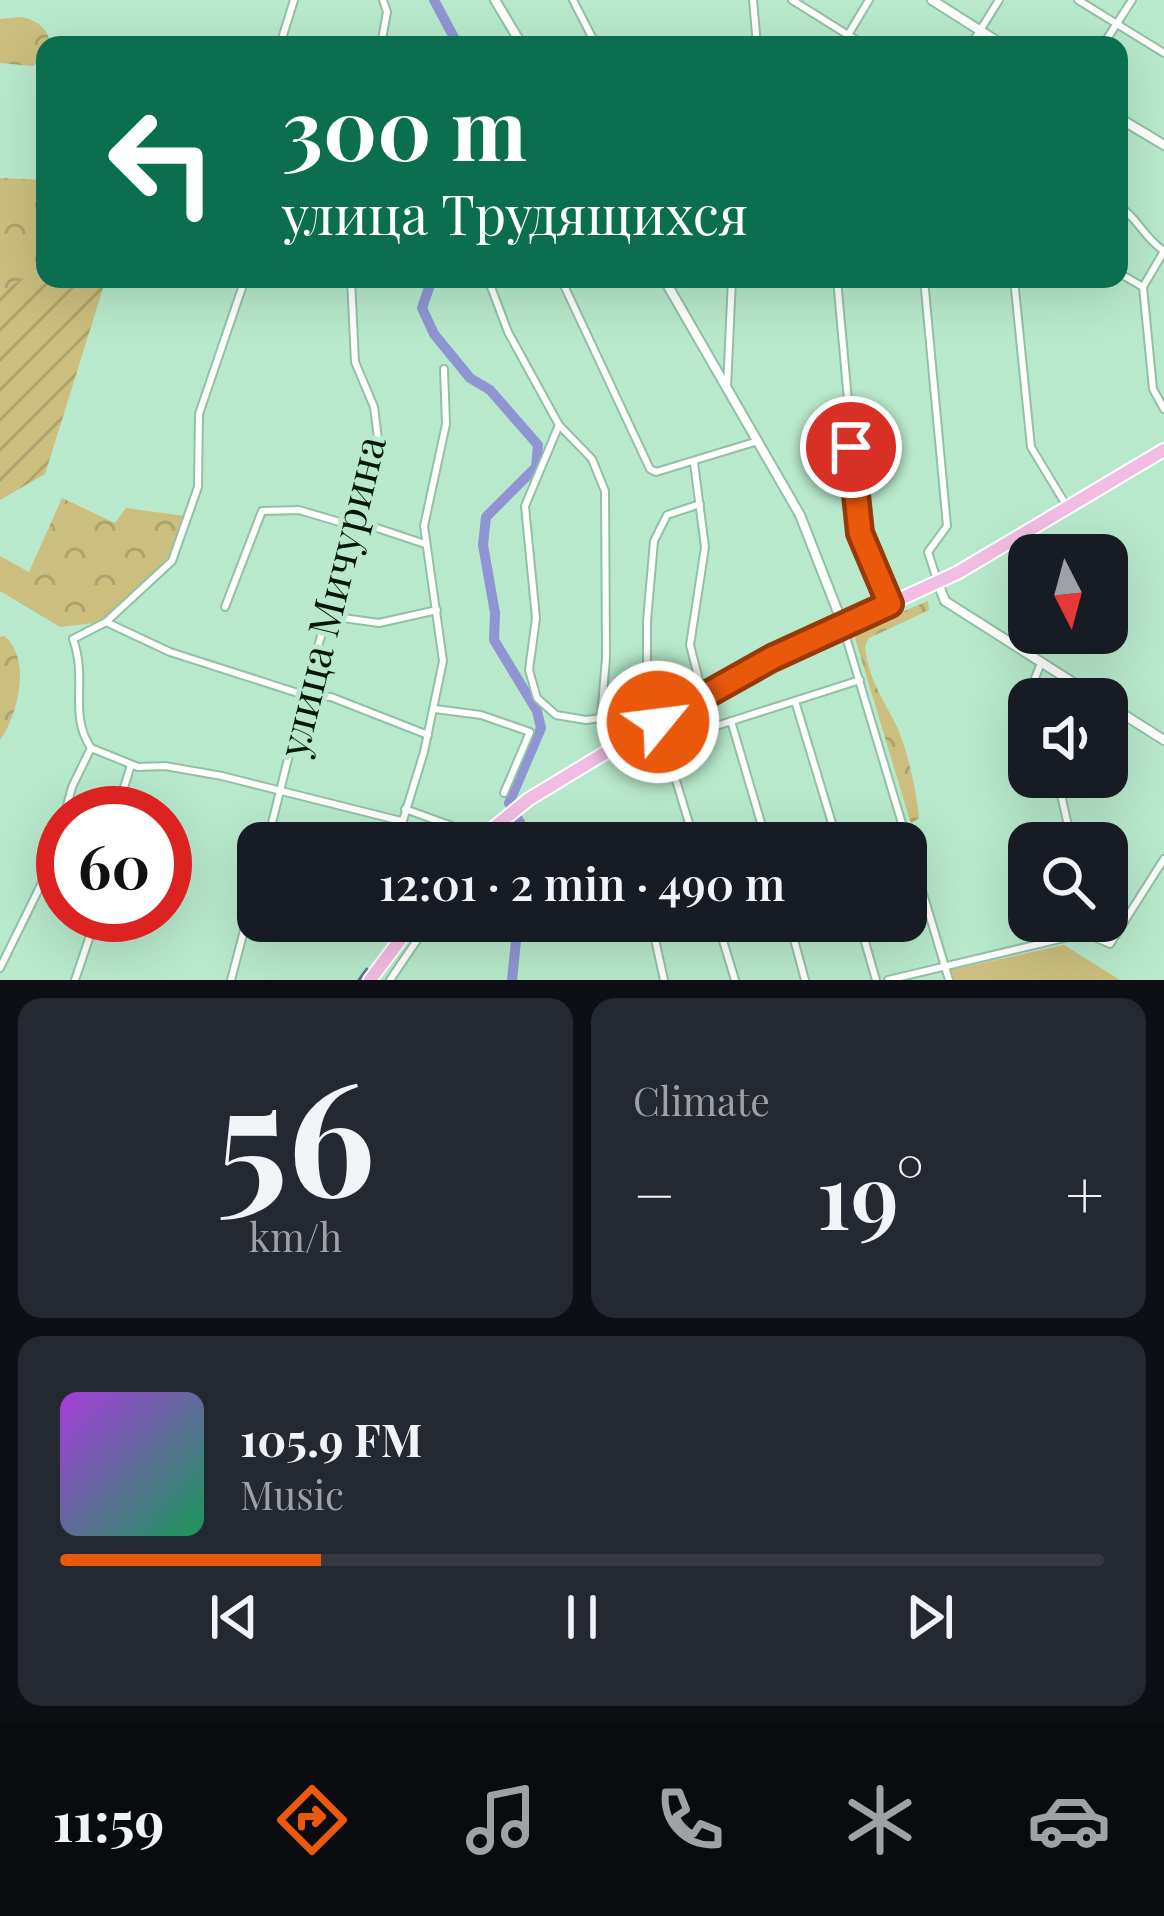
<!DOCTYPE html>
<html lang="en">
<head>
<meta charset="utf-8">
<style>
  :root { --surface:#171b24; --page:#242831; --text:#f1f3f6; --muted:#9ea1a6; --line:#363941; --accent:#ea580c }
  body { margin:0; font-family:"Playfair Display",serif; background:var(--page); color:var(--text); height:100vh; display:flex; flex-direction:column; font-size:45px; white-space:nowrap }
  * { box-sizing:border-box; margin:0 }
  p { font-size:39px; color:var(--muted) }
  .icon { flex:none; width:66px; height:66px; fill:none; stroke:currentColor; stroke-width:2; stroke-linecap:round; stroke-linejoin:round }
  .map { position:relative; height:980px; overflow:hidden }
  .details { display:flex; flex-direction:column; gap:18px; padding:18px; background:#0d0f14; flex:1 }
  .details>* { flex:none }
  .hud { position:absolute; left:36px; top:36px; width:1092px; height:252px; border-radius:24px; box-shadow:0 12px 48px #0002; background:#0b6e4f; color:#fff; overflow:hidden }
  .needle { width:78px; rotate:174deg }
  .fabs { position:absolute; left:1008px; top:534px; display:grid; gap:24px }
  .fabs a { display:grid; place-items:center; width:120px; height:120px; border-radius:24px; background:var(--surface); box-shadow:0 12px 48px #0002; font-size:60px }
  .speed { position:absolute; left:36px; top:786px; display:flex; gap:24px; font-size:60px; font-weight:700; text-align:center }
  .speed>* { display:grid; place-content:center; width:156px; height:156px; border-radius:50%; background:var(--surface); box-shadow:0 12px 48px #0002; line-height:1 }
  .speed .limit { border:18px solid #d22; background:#fff; color:#111 }
  .pin { position:absolute; display:grid; place-items:center; width:102px; height:102px; color:#fff; margin:-51px; border:6px solid #fff; border-radius:50%; box-shadow:0 3px 12px #0007 }
  .me { position:absolute; width:132px; margin:-66px; rotate:61deg; stroke-linejoin:round; filter:drop-shadow(0 0 9px #0008) }
  .turn { display:flex; align-items:center; gap:42px; height:252px; padding:0 48px; font-size:54px }
  .turn .icon { width:156px; height:156px; stroke-width:2.5 }
  .turn b { display:block; font-size:84px; line-height:102px }
  .big { font-size:90px; font-weight:600; line-height:1.1 }
  .details .widget { flex:1; display:flex; flex-direction:column; justify-content:center; gap:18px; min-width:0; padding:0 42px; border-radius:24px; background:var(--page) }
  .details .dial { align-items:center; gap:0 }
  .dial b { font-size:156px; line-height:1 }
  .song { display:flex; align-items:center; gap:36px }
  .cover { width:144px; height:144px; border-radius:18px; background:linear-gradient(135deg,hsl(280 70% 55%),hsl(150 70% 35%)) }
  .played { height:12px; border-radius:6px; background:linear-gradient(90deg,var(--accent) 25%,var(--line) 25%) }
  .keys { display:flex; justify-content:space-around; direction:ltr }
  .heat { display:flex; justify-content:space-between; align-items:center; font-size:66px; direction:ltr }
  .details .tiles { flex:1; display:grid; gap:18px; grid-template-columns:1fr 1fr }
  .widget:last-child { grid-column:span 2 }
  .trip { position:absolute; left:237px; top:822px; width:690px; height:120px; border-radius:24px; background:var(--surface); box-shadow:0 12px 48px #0002; font-weight:600; line-height:120px; text-align:center }
  .dock { display:flex; height:192px; justify-content:space-around; align-items:center; background:#090b0e; color:var(--muted) }
  .dock .icon { width:84px; height:84px }
  .dock .current { color:var(--accent) }
  .dock b { font-size:54px; color:var(--text) }
  .map>svg:first-child { display:block }
  .grass { fill:#cbbe7e }
  .forest { fill:url(#forest-crowns) }
  .garden { fill:url(#garden-furrows) }
  .lines { fill:none; stroke-linecap:round; stroke-linejoin:round }
  .stream { stroke:#656f97; stroke-width:3 }
  .river { stroke:#8e95d2; stroke-width:10 }
  .minor-casing { stroke:#91c1a5; stroke-width:10 }
  .tertiary-casing { stroke:#91c1a5; stroke-width:12 }
  .primary-casing { stroke:#fff; stroke-width:16 }
  .minor { stroke:#fff; stroke-width:6 }
  .tertiary { stroke:#fff; stroke-width:8 }
  .primary { stroke:#f1bde2; stroke-width:12 }
  .route-casing { stroke:#983908; stroke-width:30 }
  .route { stroke:#ea580c; stroke-width:21 }
  .labels { text-anchor:middle; dominant-baseline:central; stroke-width:10; stroke-linejoin:round; paint-order:stroke }
  .street-label { font-size:42px; fill:#04160c; stroke:#b8e9cc }
</style>
</head>
<body>
<div class="map">
<svg width="1164" height="980" viewBox="0 0 1164 980">
  <defs>
    <pattern id="forest-crowns" width="20" height="18" patternUnits="userSpaceOnUse" patternTransform="scale(3)"><rect width="20" height="18" fill="#cbbe7e"/><path d="M2 6a3 3 0 1 1 6 0M12 15a3 3 0 1 1 6 0" fill="none" stroke="#ada36c"/></pattern>
    <pattern id="garden-furrows" width="10" height="10" patternUnits="userSpaceOnUse" patternTransform="scale(3)"><rect width="10" height="10" fill="#cbbe7e"/><path d="M-1 1l2-2M0 10L10 0M9 11l2-2" fill="none" stroke="#ada36c"/></pattern>
  </defs>
  <rect width="100%" height="100%" fill="#b8e9cc"/>
  <!-- grass -->
  <path class="grass" d="M1064,945L1120,980H954L951,970Z"/>
  <!-- forest -->
  <g class="forest">
    <path d="M21,17C38,21 47,27 51,45H45V58L33,66L0,63V19Z"/>
    <path d="M0,178L45,180V256L39,268L0,293Z"/>
    <path d="M62,498L115,523L126,508L184,516L168,558L103,622L60,627L0,591V556L29,572Z"/>
    <path d="M928,601L929,610L869,638L865,646C868,679 883,698 896,725C907,747 917,794 919,818L911,824L855,638L860,630Z"/>
    <path d="M4,636C32,658 18,715 0,740V637Z"/>
  </g>
  <!-- garden -->
  <path class="garden" d="M45,256V279H105V282L45,474L0,500V293L39,268Z"/>
  <g class="lines">
    <!-- stream -->
    <path class="stream" d="M359,980L367,969"/>
    <!-- river -->
    <g class="river">
      <path d="M434,0L458,45"/>
      <path d="M432,279L422,308L434,334L470,378L490,390L538,445L536,467L486,517L483,545L495,613L494,640L537,711L541,728L509,803L523,828L524,843"/>
      <path d="M512,980L518,921"/>
    </g>
    <defs>
      <g id="minor">
        <path d="M573,0L596,45"/>
        <path d="M753,0L757,45"/>
        <path d="M792,0L864,45"/>
        <path d="M1078,0L1164,53"/>
        <path d="M280,45L294,0"/>
        <path d="M381,45L387,12L383,0"/>
        <path d="M842,45L869,0"/>
        <path d="M971,45L999,0"/>
        <path d="M1103,45L1132,0"/>
        <path d="M1119,206C1139,219 1143,237 1164,251"/>
        <path d="M1164,251L1143,287L1153,389L1164,409"/>
        <path d="M1119,273L1143,287"/>
        <path d="M488,279L508,332L559,425L592,459L605,491L606,658L601,718L611,748"/>
        <path d="M561,279L650,469L656,472L758,441"/>
        <path d="M837,279L860,533L889,601"/>
        <path d="M924,279L947,526L928,552L938,583"/>
        <path d="M1014,279L1031,447L1066,505"/>
        <path d="M727,388L732,279"/>
        <path d="M559,425L525,506L536,618L529,670L537,698L556,715L586,720L601,718"/>
        <path d="M694,463L705,547L690,645L703,696"/>
        <path d="M225,607L262,511L299,510L353,526L359,522L425,544"/>
        <path d="M329,616L379,623L437,610"/>
        <path d="M106,622L170,652L304,695L331,697L428,735"/>
        <path d="M843,627L949,980"/>
        <path d="M1039,699L1035,678L1041,663"/>
        <path d="M795,701L838,843"/>
        <path d="M435,709L481,715L530,732L504,793"/>
        <path d="M731,721L767,843"/>
        <path d="M666,742L860,680"/>
        <path d="M91,748L138,767L165,766L222,776L401,821"/>
        <path d="M1057,777L1072,843"/>
        <path d="M405,809L452,826L475,843"/>
        <path d="M65,813L72,787L91,748C68,714 88,680 73,639L106,622L172,561L198,487L199,414L245,279"/>
        <path d="M116,813L131,765"/>
        <path d="M267,843L304,695L378,439L374,407L355,362L351,279"/>
        <path d="M396,843L424,752L443,661L424,526L446,424L444,369"/>
        <path d="M695,843L647,685V621L654,541L667,515L700,504"/>
        <path d="M651,921L664,980"/>
        <path d="M717,921L735,980"/>
        <path d="M789,921L805,980"/>
        <path d="M859,921L876,980"/>
        <path d="M1090,921L1093,934"/>
        <path d="M0,968L63,840"/>
        <path d="M75,980L97,915"/>
        <path d="M231,980L258,877"/>
        <path d="M390,980L430,921"/>
        <path d="M888,980L1085,933L1110,944L1164,859"/>
      </g>
      <g id="tertiary">
        <path d="M495,0L522,45"/>
        <path d="M932,0L1003,45"/>
        <path d="M1119,118L1164,145"/>
        <path d="M664,279L800,515L843,625"/>
        <path d="M938,583L945,601L1099,699"/>
        <path d="M1107,704L1164,740"/>
      </g>
      <g id="primary">
        <path d="M475,843L529,799L658,721L772,658L957,573L1164,450"/>
        <path d="M370,980L414,921"/>
      </g>
    </defs>
    <!-- minor casing -->
    <use href="#minor" class="minor-casing"/>
    <!-- tertiary casing -->
    <use href="#tertiary" class="tertiary-casing"/>
    <!-- primary casing -->
    <use href="#primary" class="primary-casing"/>
    <!-- minor -->
    <use href="#minor" class="minor"/>
    <!-- tertiary -->
    <use href="#tertiary" class="tertiary"/>
    <!-- primary -->
    <use href="#primary" class="primary"/>
  </g>
  <g class="lines">
    <defs>
      <path id="route" d="M658,722L772,658L890,604L860,533L851,447"/>
    </defs>
    <!-- route casing -->
    <use href="#route" class="route-casing"/>
    <!-- route -->
    <use href="#route" class="route"/>
  </g>
  <g class="labels">
    <!-- street labels -->
    <g class="street-label">
      <text transform="translate(330 596) rotate(-76)">улица Мичурина</text>
    </g>
  </g>
</svg>
<div class="fabs">
<a><svg class="needle" viewBox="-14 -14 28 28"><path d="M0-13l5 13h-10z" fill="#e53935"/><path d="M0 13l5-13h-10z" fill="#9ea1a6"/></svg></a>
<a><svg class="icon" aria-label="sound" viewBox="0 0 24 24"><path d="M4 9h4l5-4v14l-5-4H4zM17 9q2 3 0 6"/></svg></a>
<a><svg class="icon" aria-label="search" viewBox="0 0 24 24"><circle cx="10" cy="10" r="6"/><path d="M15 15l6 6"/></svg></a>
</div>
<div class="speed"><div class="limit">60</div></div>
<div class="pin" style="left:851px;top:447px;background:#d93025"><svg class="icon" aria-label="arrive" viewBox="0 0 24 24"><path d="M6 21V4h12l-3 4 3 4H6"/></svg></div>
<svg class="me" style="left:658px;top:722px" viewBox="-20 -20 40 40"><circle r="17" fill="#ea580c" stroke="#fff" stroke-width="3"/><path d="M0-11L8 9 0 5-8 9z" fill="#fff"/></svg>
<div class="trip">12:01 · 2 min · 490 m</div>
<div class="hud">
<div class="turn"><svg class="icon" aria-label="left" viewBox="0 0 24 24"><path d="M17 20v-9H6M10 6l-5 5 5 5"/></svg><div><b>300 m</b>улица Трудящихся</div></div>
</div>
</div>
<section class="details">
<div class="tiles">
<div class="widget dial"><b>56</b><p>km/h</p></div>
<div class="widget"><p>Climate</p>
<div class="heat"><a>−</a><b class="big">19°</b><a>+</a></div>
</div>
<div class="widget">
<div class="song"><i class="cover"></i><div><b>105.9 FM</b><p>Music</p></div></div>
<div class="played"></div>
<div class="keys"><svg class="icon" aria-label="previous" viewBox="0 0 24 24"><path d="M18 5L8 12l10 7zM5 5v14"/></svg><svg class="icon" aria-label="pause" viewBox="0 0 24 24"><path d="M8 5v14M16 5v14"/></svg><svg class="icon" aria-label="next" viewBox="0 0 24 24"><path d="M6 5l10 7-10 7zM19 5v14"/></svg></div>
</div>
</div>
</section>
<nav class="dock">
<b>11:59</b>
<svg class="icon current" aria-label="directions" viewBox="0 0 24 24"><path d="M12 3l9 9-9 9-9-9zM9 14v-3h6M13 9l2 2-2 2"/></svg>
<svg class="icon" aria-label="music" viewBox="0 0 24 24"><path d="M9 18V5l10-2v13"/><circle cx="6" cy="18" r="3"/><circle cx="16" cy="16" r="3"/></svg>
<svg class="icon" aria-label="phone" viewBox="0 0 24 24"><path d="M5 4h4l2 5-3 2q2 4 5 5l2-3 5 2v4C11 20 4 13 5 4z"/></svg>
<svg class="icon" aria-label="climate" viewBox="0 0 24 24"><path d="M12 3v18M4 7l16 10M4 17L20 7"/></svg>
<svg class="icon" aria-label="car" viewBox="0 0 24 24"><path d="M5 17H2v-5l4-1 3-4h7l3 4 3 1v5h-3M9 17h6M6 11h13"/><circle cx="7" cy="17" r="2"/><circle cx="17" cy="17" r="2"/></svg>
</nav>
</body>
</html>
